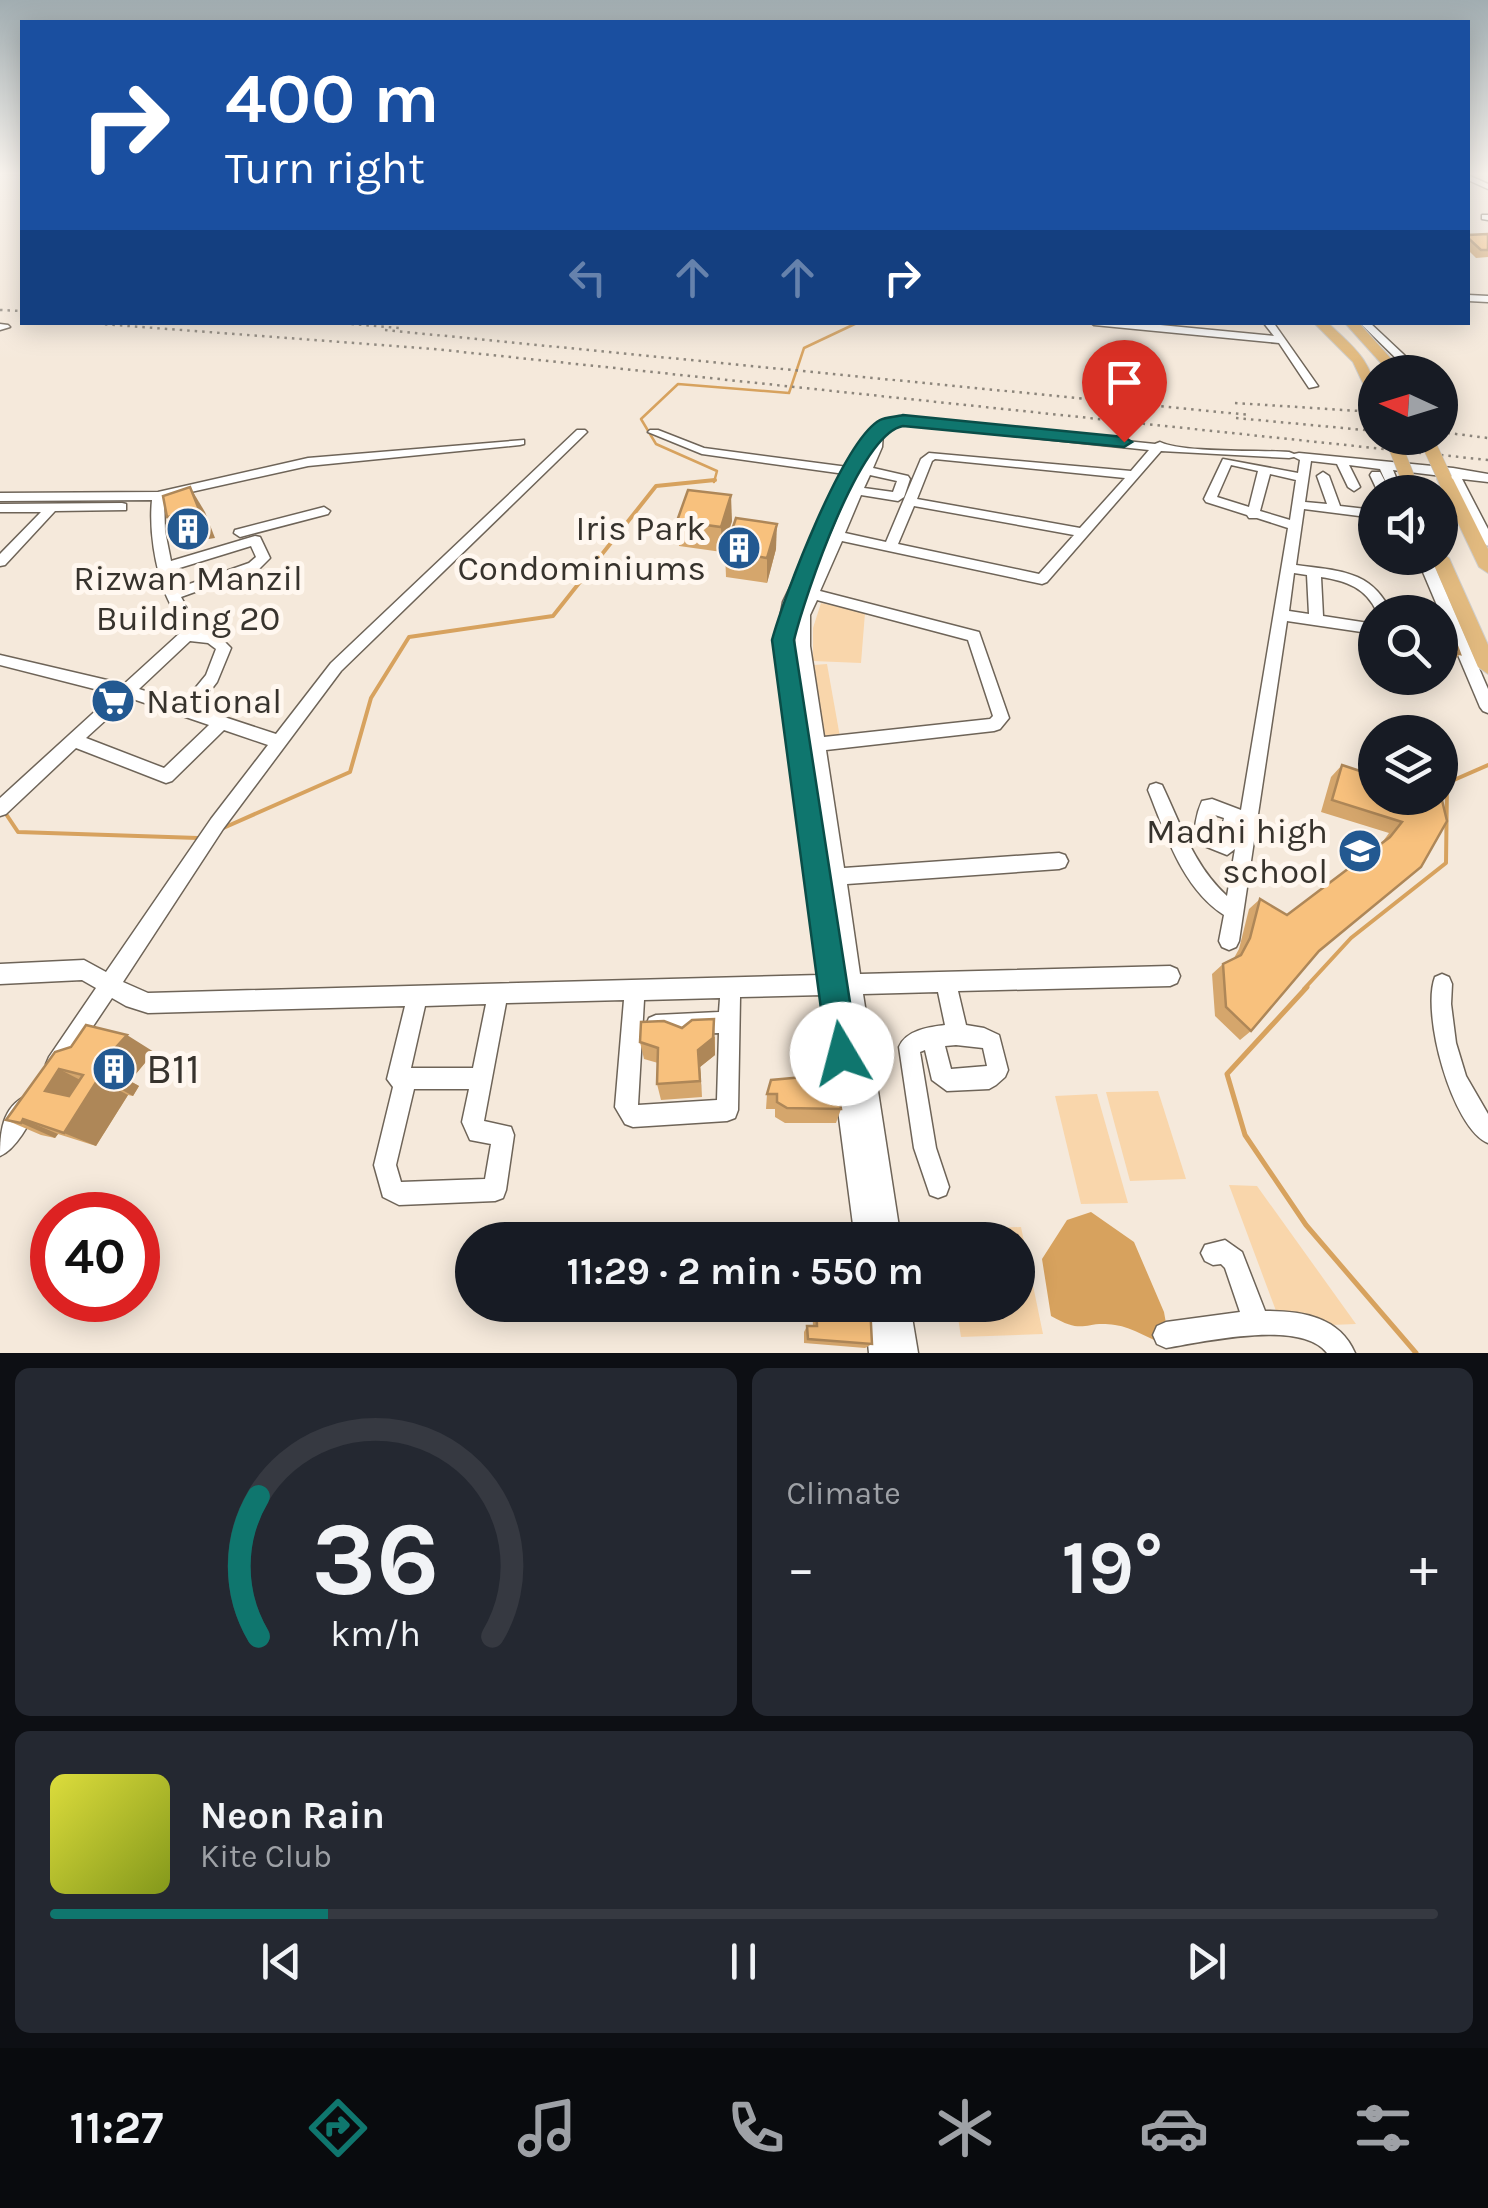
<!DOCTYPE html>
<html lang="en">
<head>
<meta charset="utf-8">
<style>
  :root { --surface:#171b24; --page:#242831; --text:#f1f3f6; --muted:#9ea1a6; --line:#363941; --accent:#0f766e }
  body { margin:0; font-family:Karla,sans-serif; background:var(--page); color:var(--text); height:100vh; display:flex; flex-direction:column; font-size:38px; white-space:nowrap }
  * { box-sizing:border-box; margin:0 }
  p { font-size:32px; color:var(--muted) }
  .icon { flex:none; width:55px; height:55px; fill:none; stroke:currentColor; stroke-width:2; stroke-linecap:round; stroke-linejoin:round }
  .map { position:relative; height:1353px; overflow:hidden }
  .side { display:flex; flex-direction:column; gap:15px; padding:15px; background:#0d0f14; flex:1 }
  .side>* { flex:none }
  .guide { position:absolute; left:20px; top:20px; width:1450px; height:305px; border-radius:0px; box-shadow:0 5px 25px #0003; background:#1a4fa0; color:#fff; overflow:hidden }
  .needle { width:65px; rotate:274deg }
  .tools { position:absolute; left:1358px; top:355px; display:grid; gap:20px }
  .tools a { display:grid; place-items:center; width:100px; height:100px; border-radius:50%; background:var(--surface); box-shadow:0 5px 25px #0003; font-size:50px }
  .speed { position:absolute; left:30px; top:1192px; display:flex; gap:20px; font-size:50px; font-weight:700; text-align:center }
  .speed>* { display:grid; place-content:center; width:130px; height:130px; border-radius:50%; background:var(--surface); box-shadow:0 5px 25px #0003; line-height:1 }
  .speed .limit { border:15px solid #d22; background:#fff; color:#111 }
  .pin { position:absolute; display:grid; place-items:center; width:85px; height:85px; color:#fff; margin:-102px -42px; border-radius:50% 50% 50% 0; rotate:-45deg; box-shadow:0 0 10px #0007 }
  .pin .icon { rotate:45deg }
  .me { position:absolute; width:110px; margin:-55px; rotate:352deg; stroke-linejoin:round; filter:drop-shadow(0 0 8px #0008) }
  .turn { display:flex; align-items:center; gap:35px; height:210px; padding:0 40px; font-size:45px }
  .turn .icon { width:130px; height:130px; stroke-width:2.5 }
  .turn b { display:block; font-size:70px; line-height:85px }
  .lanes { display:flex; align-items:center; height:95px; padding:0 40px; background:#0003; justify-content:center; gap:50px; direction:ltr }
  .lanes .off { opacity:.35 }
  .big { font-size:75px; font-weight:700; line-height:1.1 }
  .side .tile { flex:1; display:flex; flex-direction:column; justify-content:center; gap:15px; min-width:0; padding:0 35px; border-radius:15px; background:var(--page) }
  .side .dial { align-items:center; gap:0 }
  .dial svg { height:260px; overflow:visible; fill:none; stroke:var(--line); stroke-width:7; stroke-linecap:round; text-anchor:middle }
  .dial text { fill:var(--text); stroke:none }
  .song { display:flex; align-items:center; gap:30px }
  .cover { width:120px; height:120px; border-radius:15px; background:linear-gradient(135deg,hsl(60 70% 55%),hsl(70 70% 35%)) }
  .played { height:10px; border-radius:5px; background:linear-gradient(90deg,var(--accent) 20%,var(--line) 20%) }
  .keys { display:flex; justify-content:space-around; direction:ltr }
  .heat { display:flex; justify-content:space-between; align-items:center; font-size:55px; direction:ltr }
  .side .tiles { flex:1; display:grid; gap:15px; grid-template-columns:1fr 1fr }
  .tile:last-child { grid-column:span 2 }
  .trip { position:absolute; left:455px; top:1222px; width:580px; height:100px; border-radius:50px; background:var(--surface); box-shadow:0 5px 25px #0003; font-weight:700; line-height:100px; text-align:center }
  .tabs { display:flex; height:160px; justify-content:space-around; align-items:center; background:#090b0e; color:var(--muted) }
  .tabs .icon { width:70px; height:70px }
  .tabs .selected { color:var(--accent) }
  .tabs b { font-size:45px; color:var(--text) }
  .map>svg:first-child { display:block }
  .green { fill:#f9d6ab }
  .water { fill:#d7a25e }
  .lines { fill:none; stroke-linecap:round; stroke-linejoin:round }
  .stream-far2 { stroke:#d7a25e; stroke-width:2.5 }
  .stream-far1 { stroke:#d7a25e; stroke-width:4 }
  .stream { stroke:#d7a25e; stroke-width:5 }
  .minor-casing { stroke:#6e6458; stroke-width:3 }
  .major-casing { stroke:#cfcecd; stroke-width:2 }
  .minor { fill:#fff; fill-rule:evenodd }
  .major { fill:#e2ba7f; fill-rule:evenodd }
  .rail { stroke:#8c857b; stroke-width:2.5; stroke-dasharray:2.5 5; stroke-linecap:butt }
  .major-bridge-casing { stroke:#cfcecd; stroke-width:15; stroke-linecap:butt }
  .major-bridge { stroke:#e2ba7f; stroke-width:14 }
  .wall { fill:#d5a66c }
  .shaded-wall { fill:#ae8758 }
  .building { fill:#f8c17d; stroke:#ae8758; stroke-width:2.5; fill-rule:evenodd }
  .route { fill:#0f766e; stroke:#0a4d48; stroke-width:2.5 }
  .labels { text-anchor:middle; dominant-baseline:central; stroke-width:10; stroke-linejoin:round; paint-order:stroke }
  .poi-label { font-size:35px; fill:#37332d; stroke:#fff7ef; text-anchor:end }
  .near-poi-label { font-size:42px; fill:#37332d; stroke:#fff7ef; text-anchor:start }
</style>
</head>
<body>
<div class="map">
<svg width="1488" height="1353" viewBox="0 0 1488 1353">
  <rect width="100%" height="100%" fill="#f5e9db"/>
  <!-- green -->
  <g class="green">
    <path d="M821,603L865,613L861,663L813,661V628Z"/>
    <path d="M827,664L840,737L811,739L800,666Z"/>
    <path d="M1158,1091L1186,1179L1130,1181L1106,1092Z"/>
    <path d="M1097,1094L1128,1203L1081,1204L1055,1096Z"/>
    <path d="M1229,1185L1257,1186L1356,1324L1282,1327Z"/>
    <path d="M1021,1227L1043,1334L961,1337L956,1305H1018V1240H946L944,1230Z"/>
  </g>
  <!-- water -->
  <path class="water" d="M1091,1212L1134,1242L1164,1312L1170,1346C1152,1341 1133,1327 1115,1325C1083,1320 1086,1336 1051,1316L1042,1259L1067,1220Z"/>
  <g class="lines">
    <!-- stream-far2 -->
    <path class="stream-far2" d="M714,482L717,471L656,444L641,419L678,384L789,393L804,348L859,322"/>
    <!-- stream-far1 -->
    <g class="stream-far1">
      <path d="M0,805L18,832L198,838"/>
      <path d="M221,829L350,772L371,698L409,637L553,616L656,486L715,480"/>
      <path d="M1304,989L1351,938L1446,863L1447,783L1488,765"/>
    </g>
    <!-- stream -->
    <path class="stream" d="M1307,987L1227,1074L1245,1135L1306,1225L1416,1353"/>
    <defs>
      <g id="minor">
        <path d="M1468,175L1488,184V189L1468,180Z"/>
        <path d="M1482,215H1488V220L1482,219Z"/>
        <path d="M1468,295L1488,296V302L1468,301Z"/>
        <path d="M1090,322H1129L1274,336L1263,322H1273L1318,386L1309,388L1279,343L1094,325Z"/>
        <path d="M1359,322H1369L1418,368V372H1410Z"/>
        <path d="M0,324L8,325L10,327L0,330Z"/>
        <path d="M903,418L1155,444L1160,442C1184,453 1258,450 1289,452L1294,454L1299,453L1453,468L1488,474V482L1462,479L1488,529V546L1482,542L1450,477L1393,470L1402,492H1378L1370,475L1372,472H1380L1389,489L1380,469L1349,465L1360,487L1354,491L1348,487L1337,464L1311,461L1305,502L1327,504L1317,476L1323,472L1329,476L1340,506L1375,510V518L1304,509L1296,565C1337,571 1371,569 1391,612H1377C1366,588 1347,581 1321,577L1323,616L1375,624V634L1287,621L1239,941L1236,947L1229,950L1222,947L1219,941L1224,915C1182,888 1166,834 1148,790L1150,785L1156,783L1162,785C1181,825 1194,866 1227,896L1235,849L1227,855L1197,843C1192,832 1197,812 1202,801L1212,799L1241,810L1288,528L1257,518H1249L1247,515L1206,502L1204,499L1223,459L1298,473L1300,460L1294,457L1289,458L1161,451L1047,582L1042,584L842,541L820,591L979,632L1009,718L1000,729L994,731L826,750L844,868L1059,853L1065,855L1068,861L1065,867L1059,869L847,884L860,974L1170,966L1177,969L1180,976L1177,983L1170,986L958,991L966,1025L984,1028L999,1035L1008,1070L1005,1077L996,1085L989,1089L947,1091L932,1080L925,1050L920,1052L936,1148L949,1187L946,1195L938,1198L930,1195L914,1148L899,1047C906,1030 929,1027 945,1025L938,992L863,994L901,1240H855L823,995L740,997L738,1110L735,1118L727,1121L633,1127L625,1124L615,1107L624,1000L506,1003L484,1121L511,1127L514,1135L506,1190L503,1198L495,1201L399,1205L383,1197L374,1165L393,1087L387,1079L405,1006L148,1013L126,1006L112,998L63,1071L56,1074L49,1071L46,1064L49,1057L96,988L82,980L0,984V964L84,960L106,972L211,819L268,745L224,730L172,781L166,783L76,748L6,814L0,816V798L114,694L0,665V655L124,684L180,633C179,618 172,609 166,595C155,567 149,530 152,500L0,501V493L158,492L308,458L524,440V444L520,445L308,466L164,498L165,531L171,561L255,536L260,537L270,558L259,569L181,597L192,617L194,631L217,634L231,648L217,682L197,708L276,734L331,663L577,430H585L587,432L341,671L223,829L123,982L148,993L820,975L776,639L783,602L845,474L702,454L648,432L650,430H658L704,448L848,467C862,439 870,422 903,418ZM903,424L1149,450L1131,471L929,453L921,459L886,542L845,533L861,495L898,501L904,497L910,479L908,476L873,468L882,447L883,433L889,426ZM935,459L1125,478L1080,528L917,499L932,461ZM1231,465L1258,471L1249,507L1217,497ZM1270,474L1296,480L1290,520L1260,511ZM856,475L808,588H804ZM870,475L897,481L893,492L864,488ZM914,506L1074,535L1039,574L898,544ZM251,546L256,557L249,563L178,588L173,570ZM1294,573L1307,575L1309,614L1289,611ZM800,595L804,596C785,639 802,694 809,739L805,741L790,639ZM817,600L968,640L993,716L990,719L824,737L810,646V615ZM190,641L208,643L216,649L206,675L183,703L139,689ZM130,698L209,725L164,768L86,738ZM807,750L810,751L826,870L824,871ZM1215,815L1224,818L1220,837L1212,834ZM826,884L829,885L841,975H840ZM843,994H844L856,1086ZM720,998L719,1012L656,1015L649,1018L646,1025L649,1032L656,1035L719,1033L717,1100L638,1105L644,1000ZM486,1004L473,1068H411L425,1006ZM956,1045L983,1048L987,1066L951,1069L945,1046ZM414,1089H469L462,1122L470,1140L491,1144L485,1179L401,1182L396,1165Z"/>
        <path d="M122,503L126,504V510L55,511L5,565L0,566V554L41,512H0V504Z"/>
        <path d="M324,507L330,511L328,514L240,537L234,533L235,530Z"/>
        <path d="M1417,558H1431L1488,689V713L1483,711L1480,707Z"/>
        <path d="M1442,974L1449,977L1452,984L1451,1004L1456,1043L1466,1076L1488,1114V1143C1452,1128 1421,1013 1435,977Z"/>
        <path d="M26,1096L34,1099L37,1107C30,1123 16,1149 0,1156C0,1133 2,1107 26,1096Z"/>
        <path d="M1225,1240L1242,1252L1265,1311C1301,1311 1339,1316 1355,1353H1327C1301,1319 1203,1342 1166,1348L1157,1344L1153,1335L1157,1326L1166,1322L1240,1312L1225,1268L1221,1264L1213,1265L1205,1261L1201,1253L1205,1245Z"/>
        <path d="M864,1305H910L918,1353H869Z"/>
      </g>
      <g id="major">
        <path d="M1313,322H1327C1352,346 1375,362 1375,398L1368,394L1353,362Z"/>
        <path d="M1344,322H1358L1403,372H1389Z"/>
        <path d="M1407,471L1415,476L1421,492H1405L1399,476Z"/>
        <path d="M1445,474L1453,479L1488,549V573L1479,567L1437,479Z"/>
        <path d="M1440,552L1449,558L1488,645V674L1478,667L1431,558H1440Z"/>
      </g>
    </defs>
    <!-- minor casing -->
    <use href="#minor" class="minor-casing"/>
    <!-- major casing -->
    <use href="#major" class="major-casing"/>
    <!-- minor -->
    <use href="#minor" class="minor"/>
    <!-- major -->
    <use href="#major" class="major"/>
    <!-- rail -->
    <g class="rail">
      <path d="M0,310L22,311"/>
      <path d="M75,322L434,349L1488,460"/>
      <path d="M329,322L399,328"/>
      <path d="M385,330L1250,415"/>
      <path d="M1235,403L1375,412"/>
      <path d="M1236,418L1375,431"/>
      <path d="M1440,432L1488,438"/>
    </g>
    <defs>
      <g id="major-bridge">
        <path d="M1392,438L1407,476"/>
        <path d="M1426,438L1445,479"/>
      </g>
    </defs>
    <!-- major-bridge casing -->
    <use href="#major-bridge" class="major-bridge-casing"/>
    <!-- major-bridge -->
    <use href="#major-bridge" class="major-bridge"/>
  </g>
  <!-- wall -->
  <g class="wall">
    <path d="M0,172H22V176L2,175Z"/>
    <path d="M1488,234V257L1476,258L1468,250V235Z"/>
    <path d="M677,521H732L722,552L679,546Z"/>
    <path d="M776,549L767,583L726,577L725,551Z"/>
    <path d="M1440,619L1460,654L1440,675Z"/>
    <path d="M1342,765L1440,798L1319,951L1251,1031L1240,1040L1215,1016L1212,974L1223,964L1234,958L1239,949L1249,909L1260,899L1287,915L1381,844L1389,833L1321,812L1331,777Z"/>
    <path d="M682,1028L715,1037V1055L700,1067L702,1097L661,1100L657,1084L658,1063L644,1059L640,1042Z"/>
    <path d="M55,1052H154L130,1081L139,1086L133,1096L128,1095L96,1146L58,1134L55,1138L41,1135L6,1120Z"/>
    <path d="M771,1080L841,1109L836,1123H785L775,1117V1109H766L767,1094Z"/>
    <path d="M798,1305H870L872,1344L865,1348L804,1343V1332L807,1326H813L812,1307H798Z"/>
  </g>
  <!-- shaded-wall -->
  <g class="shaded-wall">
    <path d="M190,487L205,512L215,538L183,543L167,517Z"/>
    <path d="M731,495L732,521L722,552L721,527Z"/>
    <path d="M777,524L776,549L767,583V558Z"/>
    <path d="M714,1019L715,1055L700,1067L702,1097L698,1050Z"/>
    <path d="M127,1035L154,1052L130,1081L139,1086L133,1096L104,1080L98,1067Z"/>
    <path d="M59,1069L90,1085L77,1106L45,1091Z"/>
    <path d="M98,1079L128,1095L96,1146L64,1133Z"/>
    <path d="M23,1119L58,1134L55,1138L21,1123Z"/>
  </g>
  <!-- building -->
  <g class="building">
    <path d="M1488,234V250H1481L1468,238V235Z"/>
    <path d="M190,487L200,512L167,517L163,496Z"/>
    <path d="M688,490L731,495L721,527L677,521Z"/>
    <path d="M736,518L777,524L767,558L725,551Z"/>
    <path d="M1440,619H1447L1460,654L1440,650Z"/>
    <path d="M1342,765L1375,776V798H1440L1441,796L1447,821L1421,867L1319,951L1251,1031L1226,1007L1223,964L1241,955L1250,938L1260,899L1287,915L1390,837L1402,822L1332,800Z"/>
    <path d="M714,1019L713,1038L698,1050L700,1081L657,1084L658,1048L640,1042L641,1022L664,1021L682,1028L692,1020Z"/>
    <path d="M86,1025L127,1035L98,1067L110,1070L104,1080L98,1079L64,1133L23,1119L21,1123L6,1120L55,1052L71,1047ZM59,1069L83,1075L69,1096L45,1091Z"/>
    <path d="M836,1074L841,1109L787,1108L777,1102V1094H767L771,1080Z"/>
    <path d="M816,1305H870L872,1344L808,1339L807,1326H817Z"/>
  </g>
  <!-- sky -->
  <linearGradient id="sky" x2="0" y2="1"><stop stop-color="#a1adb1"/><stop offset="0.48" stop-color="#faf5ef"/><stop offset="1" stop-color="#faf5ef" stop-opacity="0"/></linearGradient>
  <rect width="1488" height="361" fill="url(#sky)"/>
  <!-- route -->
  <path class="route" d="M903,415L1124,437L1132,442L1124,447L903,426C859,434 805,596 794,640L858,1054L853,1066L842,1070L831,1066L827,1054L772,640C784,596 843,440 880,420C886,417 896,417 903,415Z"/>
  <!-- icons -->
  <defs>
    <symbol id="building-disc" viewBox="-11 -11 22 22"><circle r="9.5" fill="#235991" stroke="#fff7ef"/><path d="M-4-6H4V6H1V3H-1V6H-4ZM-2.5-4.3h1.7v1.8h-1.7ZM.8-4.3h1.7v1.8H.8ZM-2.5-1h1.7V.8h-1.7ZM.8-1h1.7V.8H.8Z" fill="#fff"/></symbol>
    <symbol id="supermarket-disc" viewBox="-11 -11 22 22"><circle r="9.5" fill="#235991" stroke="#fff7ef"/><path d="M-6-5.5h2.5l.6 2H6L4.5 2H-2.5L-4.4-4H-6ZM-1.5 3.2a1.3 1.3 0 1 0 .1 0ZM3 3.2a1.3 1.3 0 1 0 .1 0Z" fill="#fff"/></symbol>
    <symbol id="school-disc" viewBox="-11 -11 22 22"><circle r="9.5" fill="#235991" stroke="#fff7ef"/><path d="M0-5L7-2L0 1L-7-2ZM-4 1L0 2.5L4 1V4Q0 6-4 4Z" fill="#fff"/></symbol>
  </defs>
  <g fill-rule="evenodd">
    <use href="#building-disc" x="163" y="504" width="50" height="50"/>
    <use href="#building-disc" x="714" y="523" width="50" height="50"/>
    <use href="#supermarket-disc" x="88" y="676" width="50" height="50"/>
    <use href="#school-disc" x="1335" y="826" width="50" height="50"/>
    <use href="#building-disc" x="89" y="1044" width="50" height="50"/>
  </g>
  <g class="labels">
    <!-- poi labels -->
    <g class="poi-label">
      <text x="706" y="528">Iris Park<tspan x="706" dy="40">Condominiums</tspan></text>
      <text x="188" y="578" text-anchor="middle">Rizwan Manzil<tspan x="188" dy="40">Building 20</tspan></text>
      <text x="146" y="701" text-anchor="start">National</text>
      <text x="1328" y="831">Madni high<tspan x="1328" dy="40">school</tspan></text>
    </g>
    <!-- near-poi labels -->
    <g class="near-poi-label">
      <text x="146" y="1069">B11</text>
    </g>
  </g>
</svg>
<div class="tools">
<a><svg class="needle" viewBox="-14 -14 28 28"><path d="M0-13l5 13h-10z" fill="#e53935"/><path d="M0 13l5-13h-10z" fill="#9ea1a6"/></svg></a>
<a><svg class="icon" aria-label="sound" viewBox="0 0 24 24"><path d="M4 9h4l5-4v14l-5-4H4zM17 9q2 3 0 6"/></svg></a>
<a><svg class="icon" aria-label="search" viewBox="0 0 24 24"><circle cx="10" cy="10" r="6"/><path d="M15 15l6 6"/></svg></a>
<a><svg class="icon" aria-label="layers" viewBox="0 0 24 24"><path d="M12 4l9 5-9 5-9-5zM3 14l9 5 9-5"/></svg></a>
</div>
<div class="speed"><div class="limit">40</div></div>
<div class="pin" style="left:1124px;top:442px;background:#d93025"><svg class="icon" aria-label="arrive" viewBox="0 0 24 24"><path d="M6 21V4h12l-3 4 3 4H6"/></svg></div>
<svg class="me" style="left:842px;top:1054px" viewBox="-20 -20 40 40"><circle r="19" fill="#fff"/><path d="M0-13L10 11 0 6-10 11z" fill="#0f766e"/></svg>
<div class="trip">11:29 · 2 min · 550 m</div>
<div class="guide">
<div class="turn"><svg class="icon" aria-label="right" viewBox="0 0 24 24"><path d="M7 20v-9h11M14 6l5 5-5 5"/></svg><div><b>400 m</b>Turn right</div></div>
<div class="lanes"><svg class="icon off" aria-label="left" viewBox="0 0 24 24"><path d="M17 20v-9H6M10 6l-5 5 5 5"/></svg><svg class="icon off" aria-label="ahead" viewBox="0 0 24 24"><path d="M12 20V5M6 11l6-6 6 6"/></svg><svg class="icon off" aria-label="ahead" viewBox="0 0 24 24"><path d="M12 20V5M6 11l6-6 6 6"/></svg><svg class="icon" aria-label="right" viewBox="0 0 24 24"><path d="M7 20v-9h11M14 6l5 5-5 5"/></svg></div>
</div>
</div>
<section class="side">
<div class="tiles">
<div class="tile dial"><svg viewBox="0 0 100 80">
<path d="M14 69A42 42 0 1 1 86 69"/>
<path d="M14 69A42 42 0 0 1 14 26" stroke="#0f766e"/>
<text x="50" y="56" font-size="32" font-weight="700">36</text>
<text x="50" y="72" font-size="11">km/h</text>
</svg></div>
<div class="tile"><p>Climate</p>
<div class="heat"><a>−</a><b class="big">19°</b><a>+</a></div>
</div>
<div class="tile">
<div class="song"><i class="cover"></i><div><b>Neon Rain</b><p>Kite Club</p></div></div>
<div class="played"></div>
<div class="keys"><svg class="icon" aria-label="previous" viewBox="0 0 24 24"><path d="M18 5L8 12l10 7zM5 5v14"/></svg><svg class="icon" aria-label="pause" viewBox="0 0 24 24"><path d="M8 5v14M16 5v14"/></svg><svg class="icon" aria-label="next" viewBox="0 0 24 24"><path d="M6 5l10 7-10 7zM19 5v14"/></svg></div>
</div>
</div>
</section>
<nav class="tabs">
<b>11:27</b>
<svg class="icon selected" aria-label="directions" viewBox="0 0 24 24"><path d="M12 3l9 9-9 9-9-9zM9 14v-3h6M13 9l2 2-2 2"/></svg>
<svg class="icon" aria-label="music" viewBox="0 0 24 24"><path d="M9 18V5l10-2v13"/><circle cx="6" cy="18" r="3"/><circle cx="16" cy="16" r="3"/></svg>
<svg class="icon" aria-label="phone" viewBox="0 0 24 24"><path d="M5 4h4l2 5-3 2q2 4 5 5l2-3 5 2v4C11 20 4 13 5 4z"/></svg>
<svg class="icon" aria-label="climate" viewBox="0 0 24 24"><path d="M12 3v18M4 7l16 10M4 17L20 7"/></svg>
<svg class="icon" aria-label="car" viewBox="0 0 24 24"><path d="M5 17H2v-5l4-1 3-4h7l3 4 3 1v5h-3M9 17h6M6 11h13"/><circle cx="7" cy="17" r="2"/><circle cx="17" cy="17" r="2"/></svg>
<svg class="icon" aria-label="filters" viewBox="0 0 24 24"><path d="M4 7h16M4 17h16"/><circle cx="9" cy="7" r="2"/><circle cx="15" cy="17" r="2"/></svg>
</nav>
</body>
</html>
